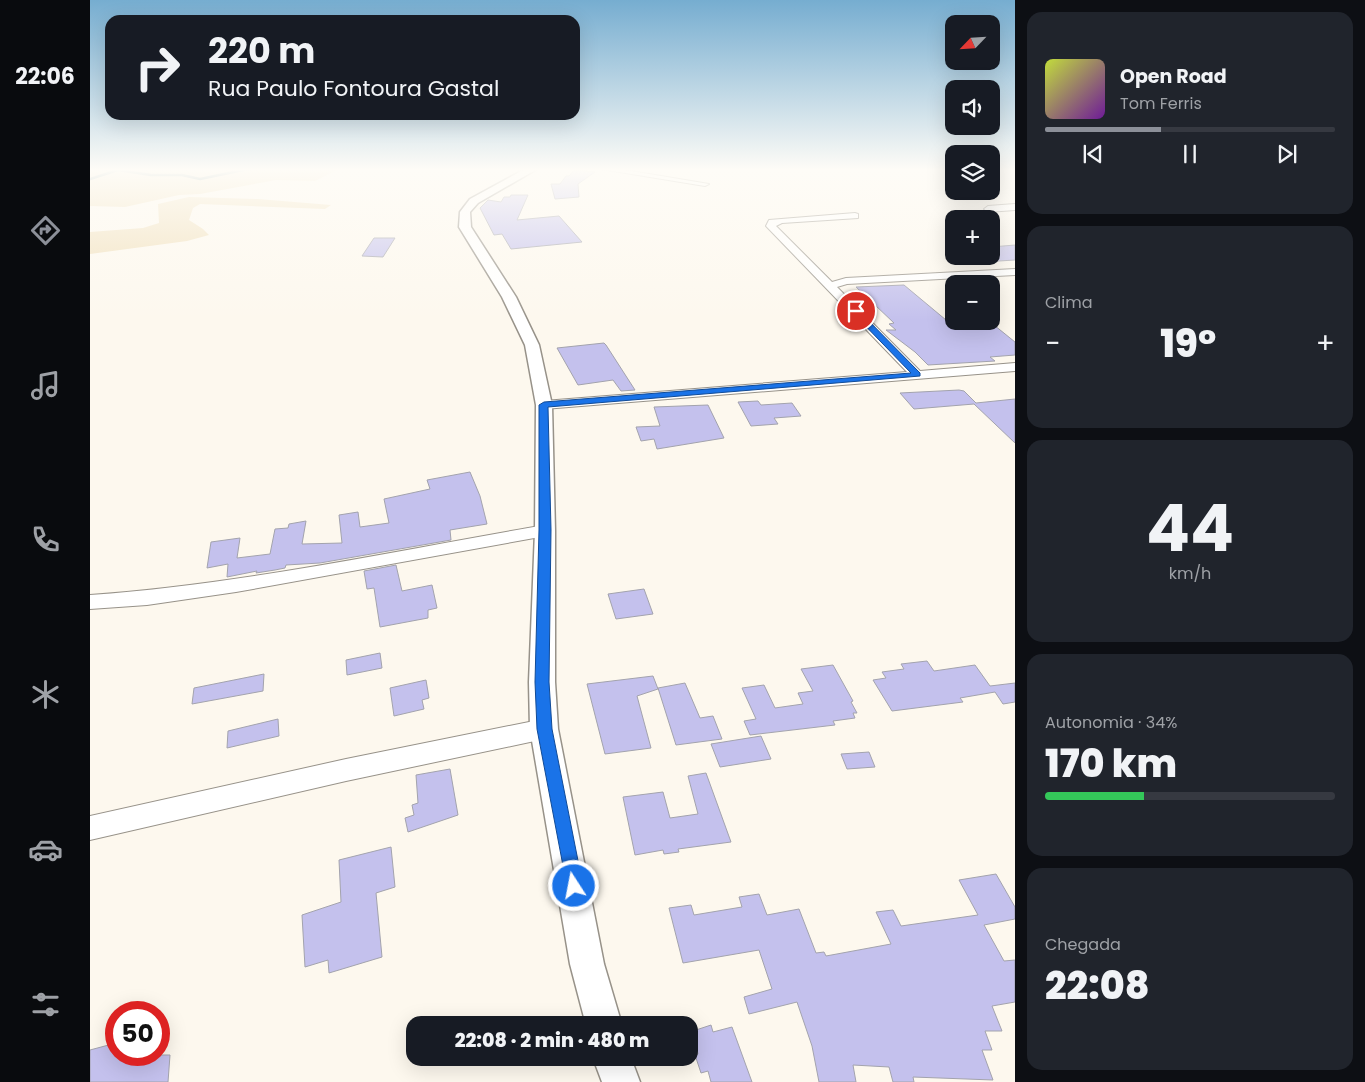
<!DOCTYPE html>
<html lang="pt">
<head>
<meta charset="utf-8">
<style>
  :root { --surface:#171b24; --page:#20242c; --text:#f1f3f6; --muted:#9ea1a6; --line:#363941; --accent:#8c9099 }
  body { margin:0; font-family:Poppins,sans-serif; background:var(--page); color:var(--text); height:100vh; display:flex; flex-direction:column; font-size:19px; white-space:nowrap }
  * { box-sizing:border-box; margin:0 }
  p { font-size:16px; color:var(--muted) }
  .icon { flex:none; width:28px; height:28px; fill:none; stroke:currentColor; stroke-width:2; stroke-linecap:round; stroke-linejoin:round }
  .map { position:relative; flex:1; overflow:hidden }
  .side { display:flex; flex-direction:column; gap:12px; padding:12px; background:#0d0f14; width:350px }
  .side>* { flex:none }
  .hud { position:absolute; left:15px; top:15px; width:475px; height:105px; border-radius:15px; box-shadow:0 5px 20px #0002; background:#171b24; color:var(--text); overflow:hidden }
  .needle { width:32px; rotate:245deg }
  .controls { position:absolute; left:855px; top:15px; display:grid; gap:10px }
  .controls a { display:grid; place-items:center; width:55px; height:55px; border-radius:10px; background:var(--surface); box-shadow:0 5px 20px #0002; font-size:25px }
  .speed { position:absolute; left:15px; top:1001px; display:flex; gap:10px; font-size:25px; font-weight:700; text-align:center }
  .speed>* { display:grid; place-content:center; width:65px; height:65px; border-radius:50%; background:var(--surface); box-shadow:0 5px 20px #0002; line-height:1 }
  .speed .limit { border:8px solid #d22; background:#fff; color:#111 }
  .pin { position:absolute; display:grid; place-items:center; width:42px; height:42px; color:#fff; margin:-21px; border:2px solid #fff; border-radius:50%; box-shadow:0 1px 5px #0007 }
  .me { position:absolute; width:55px; margin:-28px; rotate:349deg; stroke-linejoin:round; filter:drop-shadow(0 0 4px #0008) }
  .turn { display:flex; align-items:center; gap:18px; height:105px; padding:0 20px; font-size:22px }
  .turn .icon { width:65px; height:65px; stroke-width:2.5 }
  .turn b { display:block; font-size:35px; line-height:42px }
  .big { font-size:38px; font-weight:800; line-height:1.1 }
  .side .widget { flex:1; display:flex; flex-direction:column; justify-content:center; gap:8px; min-width:0; padding:0 18px; border-radius:15px; background:var(--page) }
  .side .dial { align-items:center; gap:0 }
  .dial b { font-size:65px; line-height:1 }
  .song { display:flex; align-items:center; gap:15px }
  .cover { width:60px; height:60px; border-radius:8px; background:linear-gradient(135deg,hsl(70 70% 55%),hsl(280 70% 35%)) }
  .played { height:5px; border-radius:2px; background:linear-gradient(90deg,var(--accent) 40%,var(--line) 40%) }
  .keys { display:flex; justify-content:space-around; direction:ltr }
  .heat { display:flex; justify-content:space-between; align-items:center; font-size:28px; direction:ltr }
  .charge { height:8px; border-radius:4px; background:linear-gradient(90deg,#34c759 34%,var(--line) 0) }
  .trip { position:absolute; left:316px; top:1016px; width:292px; height:50px; border-radius:15px; background:var(--surface); box-shadow:0 5px 20px #0002; font-weight:800; line-height:50px; text-align:center }
  main { display:flex; flex:1; min-height:0 }
  .dock { display:flex; flex-direction:column; width:90px; justify-content:space-around; align-items:center; background:#090b0e; color:var(--muted) }
  .dock .icon { width:35px; height:35px }
  .dock .current { color:var(--accent) }
  .dock b { font-size:22px; color:var(--text) }
  .map>svg:first-child { display:block }
  .green { fill:#f0dfba }
  .lines { fill:none; stroke-linecap:round; stroke-linejoin:round }
  .stream { stroke:#50777d; stroke-width:2.5 }
  .building { fill:#c4c1ed; stroke:#a3a3ad }
  .minor-casing { stroke:#979289; stroke-width:2 }
  .major-casing { stroke:#979289; stroke-width:3 }
  .minor { fill:#fff; fill-rule:evenodd }
  .major { fill:#fff; fill-rule:evenodd }
  .route { fill:#1a73e8; stroke:#114b97 }
</style>
</head>
<body>
<main>
<nav class="dock">
<b>22:06</b>
<svg class="icon current" aria-label="directions" viewBox="0 0 24 24"><path d="M12 3l9 9-9 9-9-9zM9 14v-3h6M13 9l2 2-2 2"/></svg>
<svg class="icon" aria-label="music" viewBox="0 0 24 24"><path d="M9 18V5l10-2v13"/><circle cx="6" cy="18" r="3"/><circle cx="16" cy="16" r="3"/></svg>
<svg class="icon" aria-label="phone" viewBox="0 0 24 24"><path d="M5 4h4l2 5-3 2q2 4 5 5l2-3 5 2v4C11 20 4 13 5 4z"/></svg>
<svg class="icon" aria-label="climate" viewBox="0 0 24 24"><path d="M12 3v18M4 7l16 10M4 17L20 7"/></svg>
<svg class="icon" aria-label="car" viewBox="0 0 24 24"><path d="M5 17H2v-5l4-1 3-4h7l3 4 3 1v5h-3M9 17h6M6 11h13"/><circle cx="7" cy="17" r="2"/><circle cx="17" cy="17" r="2"/></svg>
<svg class="icon" aria-label="filters" viewBox="0 0 24 24"><path d="M4 7h16M4 17h16"/><circle cx="9" cy="7" r="2"/><circle cx="15" cy="17" r="2"/></svg>
</nav>
<div class="map">
<svg width="925" height="1082" viewBox="0 0 925 1082">
  <rect width="100%" height="100%" fill="#fdf8ee"/>
  <!-- green -->
  <g class="green">
    <path d="M0,169H249L225,181L186,180L110,194L89,195L35,207L0,206Z"/>
    <path d="M99,197L168,199L241,205L235,209L110,204L103,208L99,220L113,229L119,235L97,241L0,254V232L53,228L69,223L68,204Z"/>
  </g>
  <g class="lines">
    <!-- stream -->
    <g class="stream">
      <path d="M28,170L61,175H92L110,179L158,169"/>
      <path d="M0,179L31,169"/>
    </g>
  </g>
  <!-- building -->
  <g class="building">
    <path d="M484,170L505,172L488,184L489,197L465,199L461,184H470L476,176H479Z"/>
    <path d="M421,195H438L427,220L469,216L492,242L421,249L412,234L404,235L390,208L398,200L411,202L414,197H420Z"/>
    <path d="M284,238H305L293,257L272,256Z"/>
    <path d="M925,245V260L876,263L866,256H901V247Z"/>
    <path d="M814,285L856,320L899,321L925,342V355L900,357L905,361L838,365L825,352L796,330H806L799,324L804,323L766,287Z"/>
    <path d="M514,343L516,345L545,390L531,391L523,380L488,385L467,348Z"/>
    <path d="M869,390L874,391L886,403L925,399V443L884,404L824,409L810,393Z"/>
    <path d="M668,401L671,405L702,403L711,416L684,418L688,424L661,426L648,402Z"/>
    <path d="M618,405L634,438L567,449L564,439L551,441L546,427L570,426L564,407Z"/>
    <path d="M380,472L390,496L397,524L360,530L361,540L230,563L196,565L195,568L185,570L166,573L167,571L137,577L138,564L117,568L121,542L150,538L147,558L180,554L185,529L198,528L199,524L216,521L212,544L252,543L249,515L268,512L270,527L299,523L294,499L340,489L337,480Z"/>
    <path d="M306,565L312,591L342,585L347,608L338,610V618L290,627L284,588L277,589L274,571Z"/>
    <path d="M554,589L563,614L526,619L518,594Z"/>
    <path d="M290,653L292,668L257,675L256,660Z"/>
    <path d="M837,661L844,671L885,665L900,686L925,683V702L913,704L905,692L870,698L873,702L802,711L783,680L796,678L792,672L814,669L811,664Z"/>
    <path d="M743,665L763,701L761,702L767,713H763L765,718L743,721L745,725L660,735L654,721L666,719L652,688L674,685L685,708L713,704L708,693L723,691L711,669Z"/>
    <path d="M174,674L173,691L102,704L104,688Z"/>
    <path d="M563,676L568,689L547,696L561,748L515,754L497,684Z"/>
    <path d="M336,680L339,698L332,700L334,709L304,716L300,688Z"/>
    <path d="M595,683L610,718L623,716L632,739L586,745L568,688Z"/>
    <path d="M188,719L189,736L137,748L138,731Z"/>
    <path d="M671,736L681,759L630,767L621,744Z"/>
    <path d="M779,752L785,767L757,769L751,754Z"/>
    <path d="M360,769L368,815L318,832L315,818L324,815L322,805L328,803L326,775Z"/>
    <path d="M616,773L641,842L588,849L589,852L574,854L573,850L545,855L533,797L573,792L580,818L608,814L598,776Z"/>
    <path d="M301,847L305,887L286,893L292,957L239,973L238,960L215,967L212,915L251,902L249,860Z"/>
    <path d="M906,874L925,907V919L894,925L914,961L925,960V1002L902,1006L912,1031H895L902,1050H892L903,1080L823,1077L824,1082H803L799,1067L763,1065L766,1082H729L722,1046L707,1002L659,1014L654,997L682,989L669,950L593,963L579,908L601,905L604,915L652,907L649,897L669,894L677,915L709,909L726,953L734,952L736,956L801,944L786,912L803,910L811,926L888,915L869,880Z"/>
    <path d="M621,1025L623,1032L642,1027L662,1082H621L618,1071L611,1073L605,1055L608,1054L603,1031Z"/>
    <path d="M26,1043V1055H80L78,1082H0V1050Z"/>
  </g>
  <g class="lines">
    <defs>
      <g id="minor">
        <path d="M511,169H529L619,184L615,186Z"/>
        <path d="M925,204V210L898,212L894,209L898,206Z"/>
        <path d="M765,213L768,214V218L692,223L686,226L742,282L756,278L925,269V275L757,284L747,287L830,371L925,363V371L454,409L447,405L454,401L817,372L676,226L679,220Z"/>
        <path d="M455,525L461,527L464,531L461,535L146,592L57,605L0,609V595C153,584 304,551 455,525Z"/>
        <path d="M454,719L462,722L465,729L462,736L454,739L256,781L0,840V816L256,759Z"/>
      </g>
      <g id="major">
        <path d="M435,169H447L388,203L380,212L381,227L426,297L449,345L462,405L465,531V682L468,729L514,964L532,1025H496L480,964L440,729L439,682L445,531L446,405L435,345L412,297L369,227L370,212L380,199Z"/>
        <path d="M503,1058H541L550,1082H512Z"/>
      </g>
    </defs>
    <!-- minor casing -->
    <use href="#minor" class="minor-casing"/>
    <!-- major casing -->
    <use href="#major" class="major-casing"/>
    <!-- minor -->
    <use href="#minor" class="minor"/>
    <!-- major -->
    <use href="#major" class="major"/>
  </g>
  <!-- sky -->
  <linearGradient id="sky" x2="0" y2="1"><stop stop-color="#76add0"/><stop offset="0.53" stop-color="#fefcf7"/><stop offset="1" stop-color="#fefcf7" stop-opacity="0"/></linearGradient>
  <rect width="925" height="320" fill="url(#sky)"/>
  <!-- route -->
  <path class="route" d="M763,310H768L830,373V376L458,407L461,530L459,682L462,729L493,886L490,892L484,894L478,892L447,729L445,682L449,530V405L454,402L821,373L763,313Z"/>
</svg>
<div class="controls">
<a><svg class="needle" viewBox="-14 -14 28 28"><path d="M0-13l5 13h-10z" fill="#e53935"/><path d="M0 13l5-13h-10z" fill="#9ea1a6"/></svg></a>
<a><svg class="icon" aria-label="sound" viewBox="0 0 24 24"><path d="M4 9h4l5-4v14l-5-4H4zM17 9q2 3 0 6"/></svg></a>
<a><svg class="icon" aria-label="layers" viewBox="0 0 24 24"><path d="M12 4l9 5-9 5-9-5zM3 14l9 5 9-5"/></svg></a>
<a>+</a>
<a>−</a>
</div>
<div class="speed"><div class="limit">50</div></div>
<div class="pin" style="left:766px;top:311px;background:#d93025"><svg class="icon" aria-label="arrive" viewBox="0 0 24 24"><path d="M6 21V4h12l-3 4 3 4H6"/></svg></div>
<svg class="me" style="left:484px;top:886px" viewBox="-20 -20 40 40"><circle r="17" fill="#1a73e8" stroke="#fff" stroke-width="3"/><path d="M0-11L8 9 0 5-8 9z" fill="#fff"/></svg>
<div class="trip">22:08 · 2 min · 480 m</div>
<div class="hud">
<div class="turn"><svg class="icon" aria-label="right" viewBox="0 0 24 24"><path d="M7 20v-9h11M14 6l5 5-5 5"/></svg><div><b>220 m</b>Rua Paulo Fontoura Gastal</div></div>
</div>
</div>
<section class="side">
<div class="widget">
<div class="song"><i class="cover"></i><div><b>Open Road</b><p>Tom Ferris</p></div></div>
<div class="played"></div>
<div class="keys"><svg class="icon" aria-label="previous" viewBox="0 0 24 24"><path d="M18 5L8 12l10 7zM5 5v14"/></svg><svg class="icon" aria-label="pause" viewBox="0 0 24 24"><path d="M8 5v14M16 5v14"/></svg><svg class="icon" aria-label="next" viewBox="0 0 24 24"><path d="M6 5l10 7-10 7zM19 5v14"/></svg></div>
</div>
<div class="widget"><p>Clima</p>
<div class="heat"><a>−</a><b class="big">19°</b><a>+</a></div>
</div>
<div class="widget dial"><b>44</b><p>km/h</p></div>
<div class="widget"><p>Autonomia · 34%</p><b class="big">170 km</b><div class="charge"></div></div>
<div class="widget"><p>Chegada</p><b class="big">22:08</b></div>
</section>
</main>
</body>
</html>
